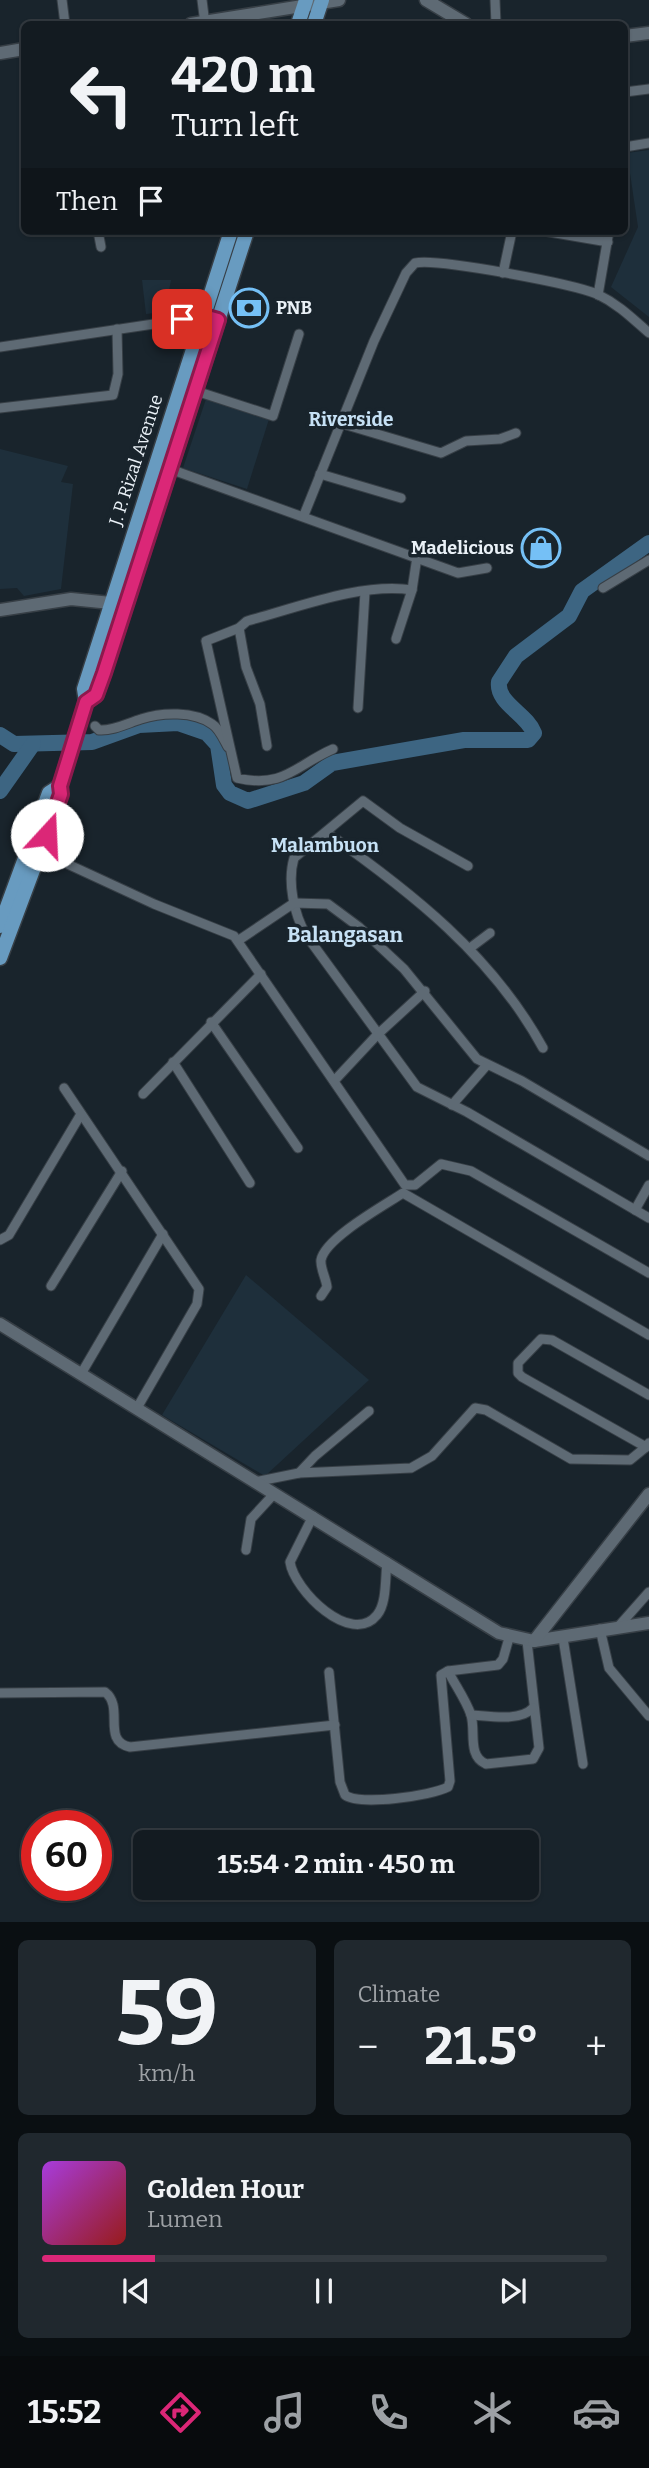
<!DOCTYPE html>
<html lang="en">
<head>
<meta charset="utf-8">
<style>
  :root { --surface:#131b21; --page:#20282e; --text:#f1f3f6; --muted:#9da1a5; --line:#32393f; --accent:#db2777 }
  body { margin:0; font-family:Bitter,serif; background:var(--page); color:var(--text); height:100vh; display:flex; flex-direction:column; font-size:26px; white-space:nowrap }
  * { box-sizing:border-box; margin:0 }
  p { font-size:23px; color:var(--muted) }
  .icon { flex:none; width:38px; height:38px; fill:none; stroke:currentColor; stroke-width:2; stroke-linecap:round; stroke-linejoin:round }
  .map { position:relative; height:1922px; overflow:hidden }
  .side { display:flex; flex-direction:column; gap:18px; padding:18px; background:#0a0f12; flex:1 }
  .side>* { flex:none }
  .banner { position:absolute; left:21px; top:21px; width:607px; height:214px; border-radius:10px; box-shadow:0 2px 5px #0004,0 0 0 2px var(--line); background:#131b21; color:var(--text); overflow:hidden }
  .speed { position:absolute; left:21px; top:1810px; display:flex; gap:14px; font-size:35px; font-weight:700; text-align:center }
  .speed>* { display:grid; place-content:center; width:91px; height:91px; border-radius:50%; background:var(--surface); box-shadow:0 2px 5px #0004,0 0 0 2px var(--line); line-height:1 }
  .speed .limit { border:10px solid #d22; background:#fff; color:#111 }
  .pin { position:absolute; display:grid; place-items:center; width:60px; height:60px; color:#fff; margin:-30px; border-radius:14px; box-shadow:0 4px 10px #0006 }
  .me { position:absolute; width:77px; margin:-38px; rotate:20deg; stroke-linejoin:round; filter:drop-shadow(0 0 5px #0008) }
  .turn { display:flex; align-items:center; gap:24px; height:147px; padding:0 35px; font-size:32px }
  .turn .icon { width:91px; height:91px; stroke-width:2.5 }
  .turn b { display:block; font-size:49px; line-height:60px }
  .then { display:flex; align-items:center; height:66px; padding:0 35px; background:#0003; gap:14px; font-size:26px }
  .big { font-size:52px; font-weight:700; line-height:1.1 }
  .side .tile { flex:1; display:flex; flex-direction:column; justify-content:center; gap:10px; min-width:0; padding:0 24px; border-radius:10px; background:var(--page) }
  .side .dial { align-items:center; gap:0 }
  .dial b { font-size:91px; line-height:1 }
  .song { display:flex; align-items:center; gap:21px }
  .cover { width:84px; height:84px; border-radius:10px; background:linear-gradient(135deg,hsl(280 70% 55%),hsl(0 70% 35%)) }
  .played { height:7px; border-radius:4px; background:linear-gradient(90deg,var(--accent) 20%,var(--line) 20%) }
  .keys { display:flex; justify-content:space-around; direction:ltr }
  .heat { display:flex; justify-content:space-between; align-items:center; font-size:38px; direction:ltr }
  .side .tiles { flex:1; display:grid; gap:18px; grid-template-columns:1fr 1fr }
  .tile:last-child { grid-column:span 2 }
  .trip { position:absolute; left:133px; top:1830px; width:406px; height:70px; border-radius:10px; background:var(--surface); box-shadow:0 2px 5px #0004,0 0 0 2px var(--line); font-weight:700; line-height:70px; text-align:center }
  .menu { display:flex; height:112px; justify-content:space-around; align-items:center; background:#080b0d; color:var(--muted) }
  .menu .icon { width:49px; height:49px }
  .menu .selected { color:var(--accent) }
  .menu b { font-size:32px; color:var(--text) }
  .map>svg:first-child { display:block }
  .built { fill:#1e2f3b }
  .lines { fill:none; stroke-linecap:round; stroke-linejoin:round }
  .river { stroke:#3d6582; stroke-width:16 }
  .street-casing { stroke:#373f46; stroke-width:11 }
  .secondary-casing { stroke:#373f46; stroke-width:15 }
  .primary-casing { stroke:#373f46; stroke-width:17 }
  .street { stroke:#5e6a74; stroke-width:9 }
  .secondary { stroke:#5e6a74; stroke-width:12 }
  .primary { stroke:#689bc0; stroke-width:14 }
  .route-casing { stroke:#8e194d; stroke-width:18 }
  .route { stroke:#db2777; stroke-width:12 }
  .labels { text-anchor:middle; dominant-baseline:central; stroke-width:7; stroke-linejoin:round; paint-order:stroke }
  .poi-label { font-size:18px; font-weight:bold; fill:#eaf1f7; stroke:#19242c; text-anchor:start }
  .street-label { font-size:18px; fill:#eaf1f7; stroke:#19242c }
  .neighbourhood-label { font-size:19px; font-weight:bold; fill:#c6e1f5; stroke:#19242c }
  .quarter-label { font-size:21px; font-weight:bold; fill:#c6e1f5; stroke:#19242c }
</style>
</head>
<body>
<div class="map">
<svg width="649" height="1922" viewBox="0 0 649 1922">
  <rect width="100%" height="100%" fill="#19242c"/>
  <!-- built -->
  <g class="built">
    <path d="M649,150V317L611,287L638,227L627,153Z"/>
    <path d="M142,280H171L165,312L146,314Z"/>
    <path d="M206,399L269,419L247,489L183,468Z"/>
    <path d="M0,449L68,466L61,482L73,484L61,589L24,596L17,588L0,589Z"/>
    <path d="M246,1275L369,1380L265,1476L162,1415Z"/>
  </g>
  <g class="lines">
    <!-- river -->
    <g class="river">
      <path d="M0,735L14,744L92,742L139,725L178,723L207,733L218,745L224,785L230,793L248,801L304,783L332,763L464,740H528L534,733C527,714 496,703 499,682L516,656L569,616L582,591L649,543"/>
      <path d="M0,791L33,744"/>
    </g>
    <defs>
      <g id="street">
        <path d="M62,0L65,24"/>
        <path d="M202,0L205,24"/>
        <path d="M495,0L496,24"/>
        <path d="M625,92L649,89"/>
        <path d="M625,147L649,143"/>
        <path d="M98,231L101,247"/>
        <path d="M544,231L608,242"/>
        <path d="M503,273L512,231"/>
        <path d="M598,295L609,231"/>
        <path d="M0,347L207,316"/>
        <path d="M196,391L273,416L299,334"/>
        <path d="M0,408L113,395L118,374L117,329"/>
        <path d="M340,423L441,453L466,441L500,439L516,433"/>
        <path d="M170,469L458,573L487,568"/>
        <path d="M320,474L401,498"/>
        <path d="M304,515L374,341L406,273L415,263C438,258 573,284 597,294C618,304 632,318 649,333"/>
        <path d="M603,588L649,560"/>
        <path d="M239,628L246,667L260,704L267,746"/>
        <path d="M396,639L412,590L417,557"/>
        <path d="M358,708L365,592"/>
        <path d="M95,726L99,730C113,731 128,723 141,719C162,712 194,711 212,724C219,728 224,740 228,747"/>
        <path d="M333,749C296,765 284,789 237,778L206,641L239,628L247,621C296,608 362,582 412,590"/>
        <path d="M326,832C411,892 492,955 543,1048"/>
        <path d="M35,849L154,904L234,936L405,1185H415L441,1164L471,1171L649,1273"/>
        <path d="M468,866L400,828L363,801L294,858C287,882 294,914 306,935L417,1087L467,1112L649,1218"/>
        <path d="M239,940L294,903L328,904L359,927L404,969L477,1059L522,1081L649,1156"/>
        <path d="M470,948L490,933"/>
        <path d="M211,1022L298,1148"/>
        <path d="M173,1062L250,1183"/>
        <path d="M334,1081L377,1035L425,991"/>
        <path d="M64,1088L199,1289L197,1304L137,1408"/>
        <path d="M143,1094L261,974"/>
        <path d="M452,1105L486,1066"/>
        <path d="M635,1210L649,1185"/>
        <path d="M0,1240L9,1235L81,1114"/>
        <path d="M51,1286L122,1171"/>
        <path d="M321,1296L327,1287C326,1278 320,1268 321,1260C325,1238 385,1205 403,1193L649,1335"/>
        <path d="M81,1374L163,1234"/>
        <path d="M649,1395L552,1340L541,1339L518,1363V1373L522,1377L646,1447L649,1443"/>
        <path d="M299,1473L315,1456L369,1411"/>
        <path d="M254,1482L299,1473L411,1468L432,1456L475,1408L486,1410L571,1459L630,1460L646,1447"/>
        <path d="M313,1516L290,1562C294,1590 351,1647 377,1615C387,1603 385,1578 387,1562"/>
        <path d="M246,1550L251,1519L274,1494"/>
        <path d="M618,1627L649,1592"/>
        <path d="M600,1629L609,1668L649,1716"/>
        <path d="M563,1638L583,1764"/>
        <path d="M448,1671C455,1685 466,1700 471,1715C476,1731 467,1756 486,1764L533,1759L539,1748L527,1641"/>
        <path d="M329,1672L340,1782L345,1795C359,1806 431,1796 448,1787L450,1781L441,1675L448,1671L498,1665L503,1659L509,1638"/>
        <path d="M0,1693L105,1692C125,1707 101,1741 130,1747L335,1725"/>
        <path d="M471,1715C489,1716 520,1722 533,1708"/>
      </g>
      <g id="secondary">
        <path d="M426,0L466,24"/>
        <path d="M191,24L339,0"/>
        <path d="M625,36L649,33"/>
        <path d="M0,53L24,49"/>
        <path d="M0,610L71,599L121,604"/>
        <path d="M0,1324L499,1633L534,1641L649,1623"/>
        <path d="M534,1641L649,1494"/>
      </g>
      <g id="primary">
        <path d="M298,24L306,0"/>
        <path d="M314,24L322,0"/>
        <path d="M86,702L96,695L104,673L247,231"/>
        <path d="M0,926L49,793L60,786"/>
        <path d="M0,958L57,806L60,786L86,702L84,689L231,231"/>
      </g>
    </defs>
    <!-- street casing -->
    <use href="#street" class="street-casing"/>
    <!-- secondary casing -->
    <use href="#secondary" class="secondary-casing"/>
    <!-- primary casing -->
    <use href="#primary" class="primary-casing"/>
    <!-- street -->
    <use href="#street" class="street"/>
    <!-- secondary -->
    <use href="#secondary" class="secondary"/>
    <!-- primary -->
    <use href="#primary" class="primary"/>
  </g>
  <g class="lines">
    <defs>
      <path id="route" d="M47,835L61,794L60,786L86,702L96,695L104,673L218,320L204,316L182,319"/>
    </defs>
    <!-- route casing -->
    <use href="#route" class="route-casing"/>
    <!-- route -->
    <use href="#route" class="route"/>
  </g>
  <!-- icons -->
  <defs>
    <symbol id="bank-ring" viewBox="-11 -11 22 22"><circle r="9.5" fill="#19242c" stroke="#75c0f6" stroke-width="1.5"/><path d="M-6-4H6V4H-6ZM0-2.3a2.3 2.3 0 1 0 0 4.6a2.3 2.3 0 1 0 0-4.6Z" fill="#75c0f6"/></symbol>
    <symbol id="shop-ring" viewBox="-11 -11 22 22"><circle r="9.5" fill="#19242c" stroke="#75c0f6" stroke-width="1.5"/><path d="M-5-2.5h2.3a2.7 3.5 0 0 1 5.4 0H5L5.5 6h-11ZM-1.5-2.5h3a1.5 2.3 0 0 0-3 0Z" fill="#75c0f6"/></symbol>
  </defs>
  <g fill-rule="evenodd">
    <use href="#bank-ring" x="227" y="286" width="44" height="44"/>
    <use href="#shop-ring" x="519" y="526" width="44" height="44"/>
  </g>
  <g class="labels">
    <!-- poi labels -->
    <g class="poi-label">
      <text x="276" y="308">PNB</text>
      <text x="514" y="548" text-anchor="end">Madelicious</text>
    </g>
    <!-- street labels -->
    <g class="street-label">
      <text transform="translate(136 460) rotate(-72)">J. P. Rizal Avenue</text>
    </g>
    <!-- neighbourhood labels -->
    <g class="neighbourhood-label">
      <text x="351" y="419">Riverside</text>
      <text x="325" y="845">Malambuon</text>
    </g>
    <!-- quarter labels -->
    <g class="quarter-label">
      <text x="345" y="935">Balangasan</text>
    </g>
  </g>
</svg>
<div class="speed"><div class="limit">60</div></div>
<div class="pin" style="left:182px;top:319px;background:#d93025"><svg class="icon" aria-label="arrive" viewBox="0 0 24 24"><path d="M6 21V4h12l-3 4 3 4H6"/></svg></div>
<svg class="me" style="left:47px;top:835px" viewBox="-20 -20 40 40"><circle r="19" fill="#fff"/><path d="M0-13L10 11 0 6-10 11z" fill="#db2777"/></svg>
<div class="trip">15:54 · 2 min · 450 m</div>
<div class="banner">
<div class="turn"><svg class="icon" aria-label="left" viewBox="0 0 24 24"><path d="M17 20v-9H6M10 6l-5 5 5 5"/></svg><div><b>420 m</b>Turn left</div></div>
<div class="then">Then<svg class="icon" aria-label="arrive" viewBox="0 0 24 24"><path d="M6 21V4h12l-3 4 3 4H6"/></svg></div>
</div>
</div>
<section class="side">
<div class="tiles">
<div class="tile dial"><b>59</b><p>km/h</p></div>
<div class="tile"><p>Climate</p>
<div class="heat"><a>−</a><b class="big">21.5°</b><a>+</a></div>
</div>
<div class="tile">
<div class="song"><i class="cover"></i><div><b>Golden Hour</b><p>Lumen</p></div></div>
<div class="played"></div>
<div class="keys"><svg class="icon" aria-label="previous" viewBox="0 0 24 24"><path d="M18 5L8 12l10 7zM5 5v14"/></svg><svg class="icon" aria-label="pause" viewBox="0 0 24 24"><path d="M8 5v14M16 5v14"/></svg><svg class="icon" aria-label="next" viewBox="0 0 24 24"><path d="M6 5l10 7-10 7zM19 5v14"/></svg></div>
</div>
</div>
</section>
<nav class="menu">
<b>15:52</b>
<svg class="icon selected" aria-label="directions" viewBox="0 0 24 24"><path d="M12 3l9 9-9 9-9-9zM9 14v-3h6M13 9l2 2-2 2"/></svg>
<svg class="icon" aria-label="music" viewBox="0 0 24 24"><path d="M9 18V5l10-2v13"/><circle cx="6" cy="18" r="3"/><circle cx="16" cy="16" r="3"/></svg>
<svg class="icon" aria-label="phone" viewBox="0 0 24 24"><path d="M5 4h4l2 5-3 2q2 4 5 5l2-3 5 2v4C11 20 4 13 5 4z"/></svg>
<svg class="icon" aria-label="climate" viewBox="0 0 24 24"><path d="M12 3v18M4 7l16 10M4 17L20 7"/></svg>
<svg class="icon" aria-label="car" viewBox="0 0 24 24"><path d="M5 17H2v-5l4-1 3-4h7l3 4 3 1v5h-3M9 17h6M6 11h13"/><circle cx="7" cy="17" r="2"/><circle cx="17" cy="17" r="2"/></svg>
</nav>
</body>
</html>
